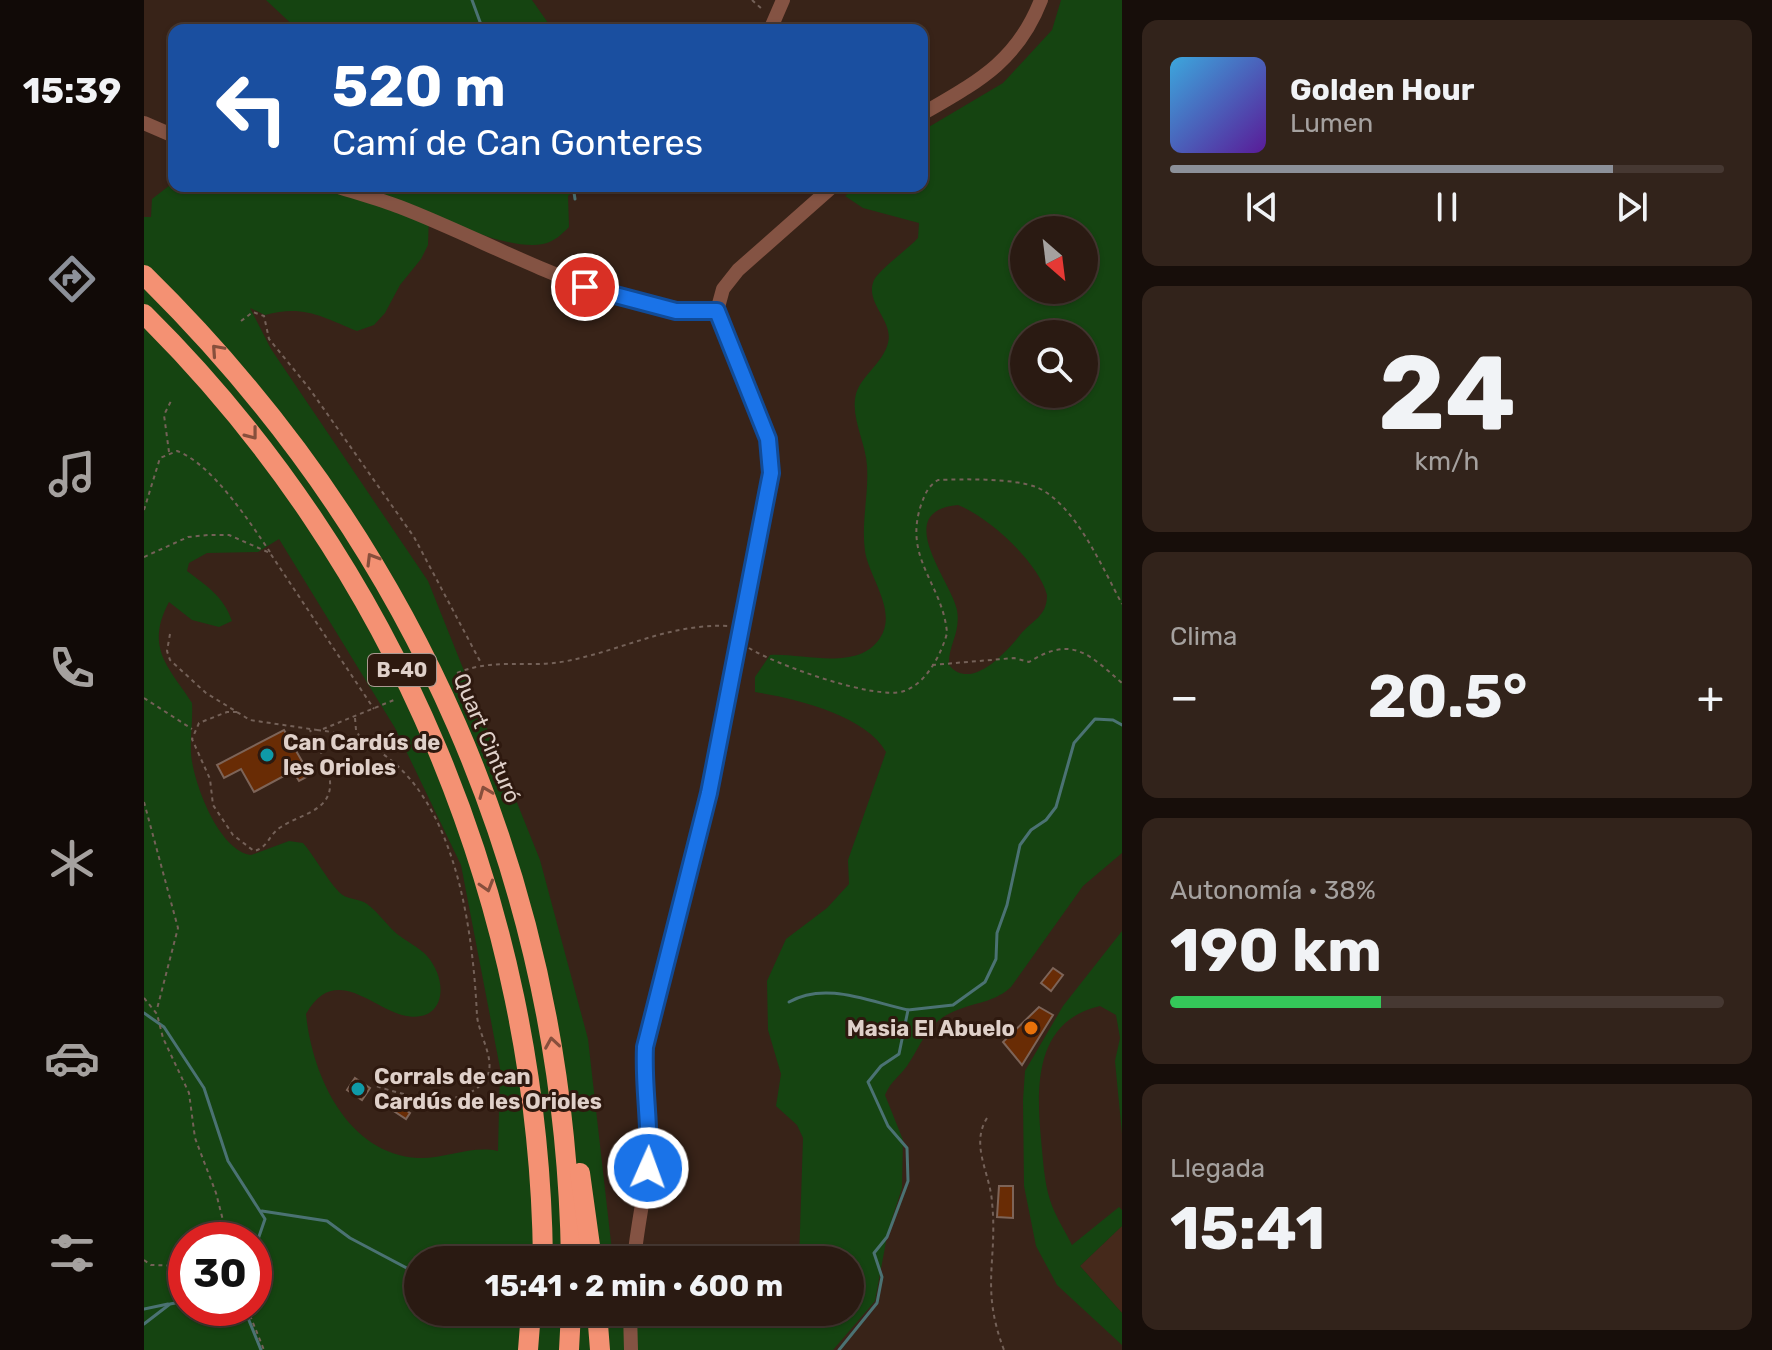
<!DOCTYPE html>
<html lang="es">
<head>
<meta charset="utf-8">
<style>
  :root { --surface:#2a1a12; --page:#32231b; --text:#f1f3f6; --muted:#a5a19f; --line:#463832; --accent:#8c9099 }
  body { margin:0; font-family:Rubik,sans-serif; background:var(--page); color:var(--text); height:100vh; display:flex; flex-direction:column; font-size:30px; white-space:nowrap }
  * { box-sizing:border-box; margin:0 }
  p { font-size:26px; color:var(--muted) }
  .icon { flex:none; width:44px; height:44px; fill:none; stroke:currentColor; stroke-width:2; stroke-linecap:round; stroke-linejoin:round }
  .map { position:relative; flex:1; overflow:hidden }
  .sheet { display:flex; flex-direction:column; gap:20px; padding:20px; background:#170e0a; width:650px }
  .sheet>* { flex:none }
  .guide { position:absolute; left:24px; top:24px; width:760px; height:168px; border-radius:16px; box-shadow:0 2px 6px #0004,0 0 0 2px var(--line); background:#1a4fa0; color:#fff; overflow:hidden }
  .needle { width:52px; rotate:152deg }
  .buttons { position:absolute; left:866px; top:216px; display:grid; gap:16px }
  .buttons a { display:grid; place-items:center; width:88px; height:88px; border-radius:50%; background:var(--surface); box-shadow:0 2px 6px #0004,0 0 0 2px var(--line); font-size:40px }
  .speed { position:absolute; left:24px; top:1222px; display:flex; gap:16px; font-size:40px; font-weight:700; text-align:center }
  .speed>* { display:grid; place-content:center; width:104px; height:104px; border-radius:50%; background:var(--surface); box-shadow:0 2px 6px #0004,0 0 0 2px var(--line); line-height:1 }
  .speed .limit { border:12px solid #d22; background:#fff; color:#111 }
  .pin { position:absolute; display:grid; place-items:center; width:68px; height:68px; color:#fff; margin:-34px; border:4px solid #fff; border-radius:50%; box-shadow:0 2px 8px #0007 }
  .me { position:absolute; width:88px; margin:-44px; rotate:2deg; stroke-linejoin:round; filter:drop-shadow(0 0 6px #0008) }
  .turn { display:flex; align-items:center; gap:28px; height:168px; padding:0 32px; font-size:36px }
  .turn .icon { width:104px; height:104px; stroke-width:2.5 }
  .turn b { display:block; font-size:56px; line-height:68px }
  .big { font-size:60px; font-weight:700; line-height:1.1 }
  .sheet .card { flex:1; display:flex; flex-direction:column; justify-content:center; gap:12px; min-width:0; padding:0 28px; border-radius:16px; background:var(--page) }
  .sheet .dial { align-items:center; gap:0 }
  .dial b { font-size:104px; line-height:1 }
  .song { display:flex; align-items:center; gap:24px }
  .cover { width:96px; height:96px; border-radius:12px; background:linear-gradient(135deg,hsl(200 70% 55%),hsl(270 70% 35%)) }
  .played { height:8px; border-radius:4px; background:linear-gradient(90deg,var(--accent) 80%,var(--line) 80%) }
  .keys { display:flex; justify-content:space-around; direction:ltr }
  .heat { display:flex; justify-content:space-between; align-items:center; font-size:44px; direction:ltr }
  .charge { height:12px; border-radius:6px; background:linear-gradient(90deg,#34c759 38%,var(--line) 0) }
  .trip { position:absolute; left:260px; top:1246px; width:460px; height:80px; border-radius:40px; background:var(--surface); box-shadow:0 2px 6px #0004,0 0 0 2px var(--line); font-weight:700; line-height:80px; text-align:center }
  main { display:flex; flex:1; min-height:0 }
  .tab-bar { display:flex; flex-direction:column; width:144px; justify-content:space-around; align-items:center; background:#110a07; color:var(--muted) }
  .tab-bar .icon { width:56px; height:56px }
  .tab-bar .current { color:var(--accent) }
  .tab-bar b { font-size:36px; color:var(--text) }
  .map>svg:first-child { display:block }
  .built { fill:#45291b }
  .green { fill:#154411; fill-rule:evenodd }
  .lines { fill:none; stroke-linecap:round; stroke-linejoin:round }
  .stream { stroke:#4b7273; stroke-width:3 }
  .building { fill:#692c05; stroke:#7d6458; stroke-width:2 }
  .path { stroke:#746158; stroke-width:2; stroke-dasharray:4 4; stroke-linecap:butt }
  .minor { stroke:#845343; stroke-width:14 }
  .highway { stroke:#f49173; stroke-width:20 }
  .oneway { stroke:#874f3c }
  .route-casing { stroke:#114b97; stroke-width:20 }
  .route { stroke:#1a73e8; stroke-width:14 }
  .culture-dot { fill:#0f9aa8; stroke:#2e190f; stroke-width:3 }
  .food-dot { fill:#e8710a; stroke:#2e190f; stroke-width:3 }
  .labels { text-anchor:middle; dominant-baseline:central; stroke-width:6; stroke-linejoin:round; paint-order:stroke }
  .shield { fill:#2e190f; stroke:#aa9991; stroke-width:2 }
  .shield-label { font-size:20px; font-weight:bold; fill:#dfd0c9 }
  .street-label { font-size:22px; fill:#dfd0c9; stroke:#2e190f }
  .poi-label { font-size:22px; font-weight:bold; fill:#dfd0c9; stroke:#2e190f; text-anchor:start }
</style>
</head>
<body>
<main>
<nav class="tab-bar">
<b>15:39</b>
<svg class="icon current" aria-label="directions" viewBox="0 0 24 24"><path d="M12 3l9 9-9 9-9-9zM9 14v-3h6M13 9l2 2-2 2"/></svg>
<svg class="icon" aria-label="music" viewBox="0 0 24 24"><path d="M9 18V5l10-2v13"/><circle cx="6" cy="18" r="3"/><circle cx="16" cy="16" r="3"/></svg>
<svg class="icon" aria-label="phone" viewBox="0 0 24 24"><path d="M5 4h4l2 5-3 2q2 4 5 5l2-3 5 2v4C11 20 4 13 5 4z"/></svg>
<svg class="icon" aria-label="climate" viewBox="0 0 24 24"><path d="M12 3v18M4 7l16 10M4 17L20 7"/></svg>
<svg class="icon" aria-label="car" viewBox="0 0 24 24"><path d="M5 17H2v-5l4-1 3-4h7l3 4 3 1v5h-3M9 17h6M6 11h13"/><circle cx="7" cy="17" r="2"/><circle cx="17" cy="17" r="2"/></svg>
<svg class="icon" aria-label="filters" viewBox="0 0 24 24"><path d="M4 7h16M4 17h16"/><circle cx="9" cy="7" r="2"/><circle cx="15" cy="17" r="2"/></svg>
</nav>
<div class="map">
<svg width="978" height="1350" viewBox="0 0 978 1350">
  <rect width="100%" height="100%" fill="#382318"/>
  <!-- built -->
  <path class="built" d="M978,1226V1313L936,1266Z"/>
  <!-- green -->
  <g class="green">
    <path d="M122,0H388L409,30H154Z"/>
    <path d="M917,0H978V853L939,886L867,987C852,1001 835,1002 816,1009C783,1021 781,1039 763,1066C755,1077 747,1081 741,1095L759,1140L758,1188L744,1231L731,1301L689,1350H0V217H7L8,199L30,182V186H149L189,191L216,186H435L424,196L425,227C418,234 410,242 399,244C368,250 314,226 285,215L284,245L277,259L256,285L241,313L230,325L213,331C179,317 159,304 121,315L106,308L127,349L284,581L396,860L444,1039L469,1260H274V1312H496L513,1324L527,1312H706V1260H655L659,1138L653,1125L632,1106L637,1074L624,1030L623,981L642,939L683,908L705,884L704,860L742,752C722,715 650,698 611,692V677L626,655C659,653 714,672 736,638C754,611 725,578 721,551C717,522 725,494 723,466C722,443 706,417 712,394C717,376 739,363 744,343C750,320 720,303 730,280C736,269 764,249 774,238L775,223L719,208L701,196L713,186H778V131L859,83L908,30ZM880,230H940V290H880ZM880,334H940V394H880ZM814,505C845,517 895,563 903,595C903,617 888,620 876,635C862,652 827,692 805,665C804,645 817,633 813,610C808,582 746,511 814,505ZM135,539L251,728L317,865L356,1068L354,1151C327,1145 302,1159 274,1158C203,1154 168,1075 162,1014C190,964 226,1006 258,1015C301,1026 306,982 283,956C275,947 263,942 253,934C243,925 234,912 223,904C215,898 202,900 195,892C181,877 172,858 159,843L145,841L107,855C75,851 49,783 47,753C46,737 49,720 48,703C26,668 0,649 25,602L48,620L75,627L88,621C80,597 63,586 43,571L45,563L63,553L114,552ZM42,1240H110V1308H42Z"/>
    <path d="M978,931V1134L971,1061L976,1038L972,1015L956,1006C891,1021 892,1085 897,1139C899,1159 900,1181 906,1200C911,1216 921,1231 928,1245L975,1207L978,1210V1226L936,1266L978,1313V1345L913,1285L892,1246L880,1186L879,1100L881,1071L919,1006Z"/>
  </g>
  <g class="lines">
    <!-- stream -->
    <g class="stream">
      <path d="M328,0L339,30"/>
      <path d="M429,186L431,199"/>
      <path d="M645,1002C682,981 726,1002 764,1010"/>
      <path d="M0,1013L20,1027L60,1088L84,1161L121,1219L110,1251"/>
      <path d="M118,1211L183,1221L206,1238L274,1274"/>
      <path d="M100,1308L117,1350"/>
      <path d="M0,1309L24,1304"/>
      <path d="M0,1324L26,1304L42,1301"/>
      <path d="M695,1350L733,1303L738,1277L730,1253L743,1237L764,1181L763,1148L744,1126L724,1082L737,1066L755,1054L764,1010L809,1005L841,982L852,959L853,933L863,905L876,845L887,830L902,820L912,807L930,743L951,719L969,720L978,725"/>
    </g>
  </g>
  <!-- building -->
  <g class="building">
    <path d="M140,730L166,775L155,781L149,771L110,792L97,769L80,778L73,765Z"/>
    <path d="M909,968L919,975L907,991L897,983Z"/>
    <path d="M895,1007L909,1015L878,1065L859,1042Z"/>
    <path d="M211,1078L226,1088L218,1100L203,1090Z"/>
    <path d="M243,1098L266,1113L262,1119L239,1104Z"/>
    <path d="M855,1186H869V1218L853,1217Z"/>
  </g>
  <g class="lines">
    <!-- path -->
    <g class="path">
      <path d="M608,0L619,10"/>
      <path d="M97,321L109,312L120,316L125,339L165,388L270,537L337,663"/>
      <path d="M25,452L20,415L27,401"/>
      <path d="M0,510L16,458L33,451C68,464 105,521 126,552"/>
      <path d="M0,557L44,537L64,535H85L126,553L230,709"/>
      <path d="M26,634L23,651L26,660L62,693L106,720L173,730"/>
      <path d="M605,648C630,664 732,701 760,691C782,684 798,653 803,633C799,584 759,559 777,505C781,494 784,486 794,480C820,479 868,478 892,487C931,503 959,569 978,604"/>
      <path d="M788,665L870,658L885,662C928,635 945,654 978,683"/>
      <path d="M313,673C352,657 383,669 423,661C479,650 526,623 585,626"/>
      <path d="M0,698L48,729"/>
      <path d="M93,712H83L55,723L48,739L66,779L69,805L89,835L110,851C124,848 125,834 137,827C149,819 165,815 176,806C200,786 175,751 166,730"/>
      <path d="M211,718L212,730L218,741"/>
      <path d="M179,729L250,700"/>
      <path d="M173,730C305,743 328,911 333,1016C335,1036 354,1063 341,1080C317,1112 263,1096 232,1086"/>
      <path d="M0,802L34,928L13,1009"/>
      <path d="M0,998L13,1014L19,1038L45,1093L51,1138L72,1193L84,1240"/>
      <path d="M843,1118C826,1145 846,1173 848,1202C854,1261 836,1287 860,1350"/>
      <path d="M0,1260L7,1265L42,1266"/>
      <path d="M103,1308L120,1350"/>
    </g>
    <!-- minor -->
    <g class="minor">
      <path d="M626,30L639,0"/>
      <path d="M778,114C833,82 873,62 897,0"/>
      <path d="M0,123L30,136"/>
      <path d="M192,186C213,193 235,199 256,207C360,247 459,311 573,311"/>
      <path d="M490,1260C494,1218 505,1177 506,1135C507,1105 500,1077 501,1047L565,793L627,473L624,439L573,311L579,289L594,270L689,186"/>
      <path d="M486,1312L487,1350"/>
    </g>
    <!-- highway -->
    <g class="highway">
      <path d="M0,275C270,540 421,881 427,1260"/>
      <path d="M0,314C252,563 395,906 399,1260"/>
      <path d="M436,1173L448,1260"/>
      <path d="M453,1312L456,1350"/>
      <path d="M384,1350L387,1312"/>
      <path d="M425,1350L427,1312"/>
    </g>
  </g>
  <!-- one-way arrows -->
  <defs><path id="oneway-chevron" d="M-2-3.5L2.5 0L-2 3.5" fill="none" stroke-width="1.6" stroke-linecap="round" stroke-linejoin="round" transform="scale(2)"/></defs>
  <g class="oneway">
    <use href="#oneway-chevron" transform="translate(73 350) rotate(-132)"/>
    <use href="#oneway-chevron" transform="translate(108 434) rotate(52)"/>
    <use href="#oneway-chevron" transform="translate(228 559) rotate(-121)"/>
    <use href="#oneway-chevron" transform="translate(341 792) rotate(-112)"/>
    <use href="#oneway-chevron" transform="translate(343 886) rotate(73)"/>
    <use href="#oneway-chevron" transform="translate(408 1043) rotate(-99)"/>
  </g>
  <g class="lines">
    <defs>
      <path id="route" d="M441,287L532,311H573L624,439L627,473L565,793L501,1047C499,1088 507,1127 504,1168"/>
    </defs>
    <!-- route casing -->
    <use href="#route" class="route-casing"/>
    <!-- route -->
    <use href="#route" class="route"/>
  </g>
  <!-- markers -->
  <g class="culture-dot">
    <circle cx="123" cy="755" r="8"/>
    <circle cx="214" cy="1089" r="8"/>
  </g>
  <circle class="food-dot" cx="887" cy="1028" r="8"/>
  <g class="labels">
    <!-- shield labels -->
    <rect class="shield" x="224" y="654" width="68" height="32" rx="6"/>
    <g class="shield-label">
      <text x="258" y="670">B-40</text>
    </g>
    <!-- street labels -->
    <g class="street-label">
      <text transform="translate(343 738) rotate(67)">Quart Cinturó</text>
    </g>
    <!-- poi labels -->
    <g class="poi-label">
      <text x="139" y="742">Can Cardús de<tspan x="139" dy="25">les Orioles</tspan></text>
      <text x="871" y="1028" text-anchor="end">Masia El Abuelo</text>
      <text x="230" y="1076">Corrals de can<tspan x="230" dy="25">Cardús de les Orioles</tspan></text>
    </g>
  </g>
</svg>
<div class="buttons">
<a><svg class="needle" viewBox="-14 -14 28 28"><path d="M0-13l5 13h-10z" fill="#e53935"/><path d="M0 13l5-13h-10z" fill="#a5a19f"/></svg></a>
<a><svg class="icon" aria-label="search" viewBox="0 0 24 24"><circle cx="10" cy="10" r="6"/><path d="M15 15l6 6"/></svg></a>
</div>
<div class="speed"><div class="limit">30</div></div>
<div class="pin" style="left:441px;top:287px;background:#d93025"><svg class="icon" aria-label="arrive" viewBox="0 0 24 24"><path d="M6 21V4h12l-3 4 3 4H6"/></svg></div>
<svg class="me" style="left:504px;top:1168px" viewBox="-20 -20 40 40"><circle r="17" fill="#1a73e8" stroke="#fff" stroke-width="3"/><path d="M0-11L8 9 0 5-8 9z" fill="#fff"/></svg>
<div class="trip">15:41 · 2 min · 600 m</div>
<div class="guide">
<div class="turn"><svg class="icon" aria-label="left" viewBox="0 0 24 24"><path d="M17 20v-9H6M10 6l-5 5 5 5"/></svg><div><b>520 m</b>Camí de Can Gonteres</div></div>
</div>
</div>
<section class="sheet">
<div class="card">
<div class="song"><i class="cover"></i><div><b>Golden Hour</b><p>Lumen</p></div></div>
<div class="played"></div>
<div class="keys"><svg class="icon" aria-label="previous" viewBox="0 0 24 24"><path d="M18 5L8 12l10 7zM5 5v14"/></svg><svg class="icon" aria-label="pause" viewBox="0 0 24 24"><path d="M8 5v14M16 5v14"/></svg><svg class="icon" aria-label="next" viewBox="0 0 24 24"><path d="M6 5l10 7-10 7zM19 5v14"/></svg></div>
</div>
<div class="card dial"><b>24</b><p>km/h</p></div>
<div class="card"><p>Clima</p>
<div class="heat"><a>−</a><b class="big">20.5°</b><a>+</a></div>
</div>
<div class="card"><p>Autonomía · 38%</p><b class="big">190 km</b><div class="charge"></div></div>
<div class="card"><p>Llegada</p><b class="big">15:41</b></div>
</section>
</main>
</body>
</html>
